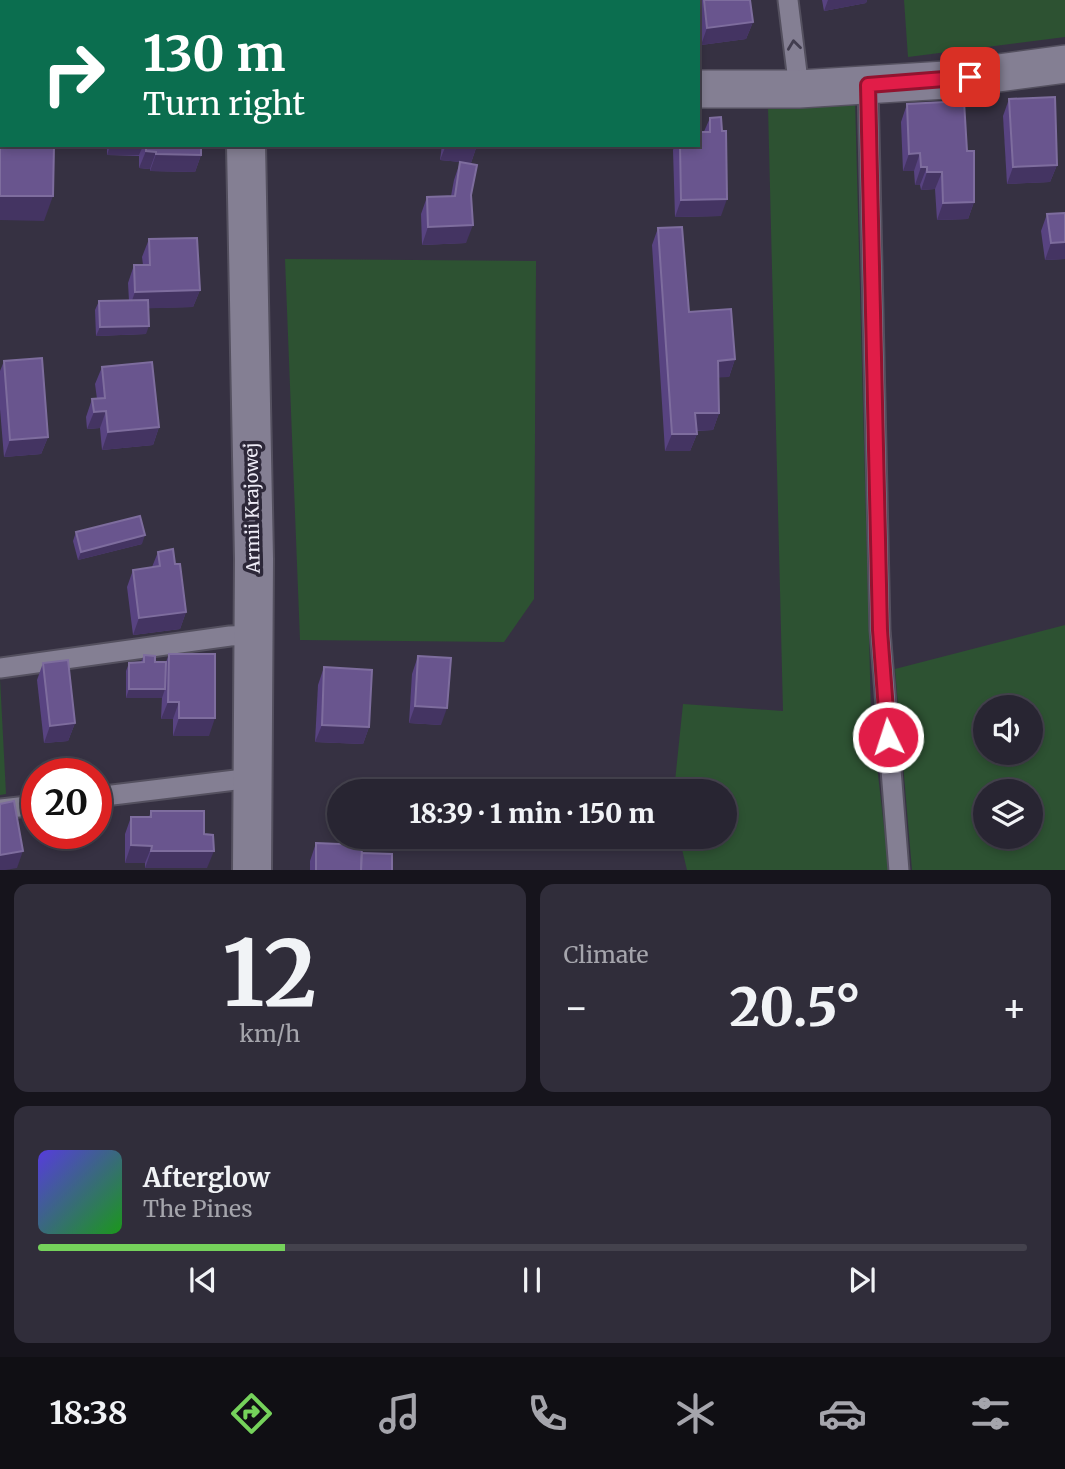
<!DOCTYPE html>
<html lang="en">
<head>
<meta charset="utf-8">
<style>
  :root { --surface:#282532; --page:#302d3a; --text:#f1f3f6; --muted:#a5a5ac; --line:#44424d; --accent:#75d25b }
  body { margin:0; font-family:Merriweather,serif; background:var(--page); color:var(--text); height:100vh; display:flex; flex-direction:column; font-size:26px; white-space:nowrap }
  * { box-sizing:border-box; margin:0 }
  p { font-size:23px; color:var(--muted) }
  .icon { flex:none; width:38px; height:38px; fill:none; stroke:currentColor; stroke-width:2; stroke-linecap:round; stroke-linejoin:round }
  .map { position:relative; height:870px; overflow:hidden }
  .sheet { display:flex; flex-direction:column; gap:14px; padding:14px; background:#16141c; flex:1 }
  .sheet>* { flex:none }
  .top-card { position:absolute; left:0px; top:0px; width:700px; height:147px; box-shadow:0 4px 10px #0003,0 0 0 2px var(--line); background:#0b6e4f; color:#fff; overflow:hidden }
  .controls { position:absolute; left:973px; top:695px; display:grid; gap:14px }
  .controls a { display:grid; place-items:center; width:70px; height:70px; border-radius:50%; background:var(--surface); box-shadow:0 4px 10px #0003,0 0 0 2px var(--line); font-size:35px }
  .speed { position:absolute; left:21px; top:758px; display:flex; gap:14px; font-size:35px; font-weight:700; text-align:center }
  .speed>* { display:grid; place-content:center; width:91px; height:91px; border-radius:50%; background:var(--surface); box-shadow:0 4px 10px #0003,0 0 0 2px var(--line); line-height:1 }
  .speed .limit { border:10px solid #d22; background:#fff; color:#111 }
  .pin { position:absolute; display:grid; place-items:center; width:60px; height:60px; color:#fff; margin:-30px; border-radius:14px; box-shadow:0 4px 10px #0006 }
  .me { position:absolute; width:77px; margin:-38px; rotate:356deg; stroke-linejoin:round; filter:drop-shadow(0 0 5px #0008) }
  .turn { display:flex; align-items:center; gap:24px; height:147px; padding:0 28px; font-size:32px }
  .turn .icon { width:91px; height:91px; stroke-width:2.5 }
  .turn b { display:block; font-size:49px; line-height:60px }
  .big { font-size:52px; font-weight:800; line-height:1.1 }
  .sheet .tile { flex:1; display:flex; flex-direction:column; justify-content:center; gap:10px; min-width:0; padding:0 24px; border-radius:14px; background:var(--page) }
  .sheet .dial { align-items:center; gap:0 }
  .dial b { font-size:91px; line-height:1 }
  .song { display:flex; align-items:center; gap:21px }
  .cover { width:84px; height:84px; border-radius:10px; background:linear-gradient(135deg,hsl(250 70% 55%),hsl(120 70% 35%)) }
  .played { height:7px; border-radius:4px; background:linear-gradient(90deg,var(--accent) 25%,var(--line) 25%) }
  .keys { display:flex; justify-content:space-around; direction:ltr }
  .heat { display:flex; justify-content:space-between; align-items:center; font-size:38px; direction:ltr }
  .sheet .tiles { flex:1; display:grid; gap:14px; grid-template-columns:1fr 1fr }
  .tile:last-child { grid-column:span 2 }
  .trip { position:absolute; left:327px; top:779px; width:410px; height:70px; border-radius:35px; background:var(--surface); box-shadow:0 4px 10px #0003,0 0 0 2px var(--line); font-weight:800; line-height:70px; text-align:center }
  .tabs { display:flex; height:112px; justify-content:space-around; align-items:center; background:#100f14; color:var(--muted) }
  .tabs .icon { width:49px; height:49px }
  .tabs .selected { color:var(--accent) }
  .tabs b { font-size:32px; color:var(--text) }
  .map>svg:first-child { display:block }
  .green { fill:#2d5232; fill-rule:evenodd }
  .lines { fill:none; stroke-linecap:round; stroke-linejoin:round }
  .service-casing { stroke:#54505f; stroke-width:23 }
  .minor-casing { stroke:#54505f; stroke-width:40 }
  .tertiary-casing { stroke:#54505f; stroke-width:42 }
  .service { stroke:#847f93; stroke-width:19 }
  .minor { stroke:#847f93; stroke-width:37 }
  .tertiary { stroke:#847f93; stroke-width:38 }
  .wall { fill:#584381 }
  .shaded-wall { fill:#443462 }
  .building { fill:#69558e; stroke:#7e6d9e; stroke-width:2 }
  .oneway { stroke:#423d4f }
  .route-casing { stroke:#92132f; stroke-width:18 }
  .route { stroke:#e11d48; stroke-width:12 }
  .labels { text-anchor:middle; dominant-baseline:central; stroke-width:7; stroke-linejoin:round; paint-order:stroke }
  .street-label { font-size:18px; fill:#efedf8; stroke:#2c2738 }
</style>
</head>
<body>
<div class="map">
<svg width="1065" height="871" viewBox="0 0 1065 871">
  <rect width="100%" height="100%" fill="#363142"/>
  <!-- green -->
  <g class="green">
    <path d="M904,0H1065V37L908,57Z"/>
    <path d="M855,98L871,714L889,870H687L679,837L724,836V791H674L683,704L783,711L768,107Z"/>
    <path d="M285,259L536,261L534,599L504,642L300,640Z"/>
    <path d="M1065,625V870H912L895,669ZM1031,707V752H985V707ZM1031,791V836H985V791Z"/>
    <path d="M0,678L6,794L0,795Z"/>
  </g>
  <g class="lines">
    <defs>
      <g id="service">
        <path d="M788,0L799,89"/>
        <path d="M868,85L880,630L899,871"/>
        <path d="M0,668L230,636L253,635"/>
        <path d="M96,797L252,778"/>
        <path d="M0,809L37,805"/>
      </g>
      <g id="minor">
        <path d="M384,0L387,2"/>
        <path d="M642,0V2"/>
        <path d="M698,89H799L946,80L1065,64"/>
      </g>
      <g id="tertiary">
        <path d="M243,0V2"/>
        <path d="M246,145L254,559L252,871"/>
      </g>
    </defs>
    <!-- service casing -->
    <use href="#service" class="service-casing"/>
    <!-- minor casing -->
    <use href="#minor" class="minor-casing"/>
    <!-- tertiary casing -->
    <use href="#tertiary" class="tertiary-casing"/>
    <!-- service -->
    <use href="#service" class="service"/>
    <!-- minor -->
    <use href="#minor" class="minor"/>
    <!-- tertiary -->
    <use href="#tertiary" class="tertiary"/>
  </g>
  <!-- wall -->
  <g class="wall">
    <path d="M695,0H750L753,22L746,39L701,45L698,24V2H695Z"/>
    <path d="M822,0H867L866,3L824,11Z"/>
    <path d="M1009,99L1057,165L1050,182L1007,184L1003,116Z"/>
    <path d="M907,104L967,151L974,202L968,219L937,220L935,189L921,190L920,185H915L914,171H903L901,122Z"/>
    <path d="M710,118L721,216L675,217L673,150L675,145H698Z"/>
    <path d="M107,145H201V155L195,172L150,171V169L139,168V156L107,155Z"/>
    <path d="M442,145H477L471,163L440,160Z"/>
    <path d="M460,162L471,195L466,243L422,245L421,214L427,197L451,196L454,180Z"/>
    <path d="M1065,203V259L1045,260L1041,231L1047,214L1065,213Z"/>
    <path d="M658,228L689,312L735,359L729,377H718L719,413L713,430L696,431L697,434L690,451H665L652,245Z"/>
    <path d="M149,239L200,290L193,307L148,308L146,334L96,336L95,310L99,301H129L128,283L134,265H143L142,257Z"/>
    <path d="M4,361L48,437L41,454L4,457L0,409V371Z"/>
    <path d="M102,367L159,427L153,445L102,450L100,428L87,429L86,417L92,399H97L95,384Z"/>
    <path d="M76,532L142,544L78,560L73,541Z"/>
    <path d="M158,552L175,564L186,612L180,629L133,635L127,587L133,570L152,567Z"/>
    <path d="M169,654L209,736H173V719H161L162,697L126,698V671L129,663L141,662L144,655L155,662H166Z"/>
    <path d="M418,656L441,725L409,723L412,674Z"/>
    <path d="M43,663L75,723L68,741L44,743L37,680Z"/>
    <path d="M324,667L369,727L363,744L315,742L318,685Z"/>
    <path d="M151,811L204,834L207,868H145V863H125V834L131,817H149Z"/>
    <path d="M316,843L362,853L392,871H310V861Z"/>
  </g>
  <!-- shaded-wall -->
  <g class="shaded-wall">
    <path d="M828,0H867L866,3L824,11Z"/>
    <path d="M753,22L746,39L701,45L707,28Z"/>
    <rect x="0" y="52" width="2" height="18"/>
    <path d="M280,145H389L388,147L280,148Z"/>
    <path d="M446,145H477L471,163L440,160Z"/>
    <path d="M110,146H143L139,155H107Z"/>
    <path d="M146,151L156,152L150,169L139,168Z"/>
    <path d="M920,153L914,171H903L909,154Z"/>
    <path d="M156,154L201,155L195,172L150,171Z"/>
    <path d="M1057,165L1050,182L1007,184L1013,167Z"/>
    <path d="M921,167H927L920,185H915Z"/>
    <path d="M927,172H942L935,189L921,190Z"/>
    <path d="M0,196H53L44,221L0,220Z"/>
    <path d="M727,199L721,216L675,217L681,200Z"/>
    <path d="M974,202L968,219L937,220L943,203Z"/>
    <path d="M473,225L466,243L422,245L428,227Z"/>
    <path d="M1065,242V259L1045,260L1051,243Z"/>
    <path d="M200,290L193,307L129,309L135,292Z"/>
    <path d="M149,326L146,334L96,336L100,327Z"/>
    <path d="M735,359L729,377L711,378L718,361Z"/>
    <path d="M106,411L100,428L87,429L94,412Z"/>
    <path d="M695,413H719L713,430L688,431Z"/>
    <path d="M159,427L153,445L102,450L108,432Z"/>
    <path d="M672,434H697L690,451H665Z"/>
    <path d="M48,437L41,454L4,457L10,440Z"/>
    <path d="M145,535L142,544L78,560L81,552Z"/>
    <path d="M186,612L180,629L133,635L139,618Z"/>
    <path d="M129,689H165L162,698H126Z"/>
    <path d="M168,702H179L173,719H161Z"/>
    <path d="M415,706L447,708L441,725L409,723Z"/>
    <path d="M179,718H215L209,736H173Z"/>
    <path d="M75,723L68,741L44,743L50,726Z"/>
    <path d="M322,725L369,727L363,744L315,742Z"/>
    <path d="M131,845L152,846L145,863H125Z"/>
    <path d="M23,851L17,868L0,871V855Z"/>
    <path d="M151,851H214L207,868H145Z"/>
  </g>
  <!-- building -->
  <g class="building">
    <rect x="68" y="0" width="41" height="2"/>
    <rect x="544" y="0" width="39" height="2"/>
    <path d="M704,0H750L753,22L707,28Z"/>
    <rect x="0" y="12" width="2" height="40"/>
    <path d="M0,91H2V145H54L53,196H0Z"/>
    <path d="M1055,97L1057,165L1013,167L1009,99Z"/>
    <path d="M964,101L967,151H974V202L943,203L942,172H927V167H921L920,153L909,154L907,104Z"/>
    <path d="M721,117L722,131H726L727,199L681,200L680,145H698V132H710V118Z"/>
    <rect x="110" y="145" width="33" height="1"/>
    <path d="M146,145H201V155L156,154V152L146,151Z"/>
    <path d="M460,162L477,165L471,195L473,225L428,227L427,197L455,196Z"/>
    <path d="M1065,213V242L1051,243L1047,214Z"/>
    <path d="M682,227L689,312L731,309L735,359L718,361L719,413H695L697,434H672L658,228Z"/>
    <path d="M197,238L200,290L135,292L134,265H150L149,239Z"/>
    <path d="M148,300L149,326L100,327L99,301Z"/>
    <path d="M42,358L48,437L10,440L4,361Z"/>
    <path d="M152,362L159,427L108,432L106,411L94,412L92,399L105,398L102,367Z"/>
    <path d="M140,516L145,535L81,552L76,532Z"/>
    <path d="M173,549L175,564H180L186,612L139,618L133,570L160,566L158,552Z"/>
    <path d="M169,654H215V718H179V702H168Z"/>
    <path d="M144,655L155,656V662H166L165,689H129V663L144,662Z"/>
    <path d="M418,656L451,658L447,708L415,706Z"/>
    <path d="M68,660L75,723L50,726L43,663Z"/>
    <path d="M324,667L372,670L369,727L322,725Z"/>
    <path d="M14,801L23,851L0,855V804Z"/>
    <path d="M151,811H204V834L213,835L214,851H151L152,846L131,845V817H151Z"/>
    <path d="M316,843L362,845L361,871H316Z"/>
    <path d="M362,853L392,854V871H361Z"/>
  </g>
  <!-- one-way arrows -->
  <defs><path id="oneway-chevron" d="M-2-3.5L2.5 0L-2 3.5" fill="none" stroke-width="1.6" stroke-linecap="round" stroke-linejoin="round" transform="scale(1.75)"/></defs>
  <use class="oneway" href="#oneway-chevron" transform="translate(794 45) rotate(-97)"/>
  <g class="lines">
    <defs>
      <path id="route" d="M888,737L880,630L868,85L970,77"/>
    </defs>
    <!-- route casing -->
    <use href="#route" class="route-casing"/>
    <!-- route -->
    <use href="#route" class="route"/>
  </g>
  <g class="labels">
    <!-- street labels -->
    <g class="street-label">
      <text transform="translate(252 508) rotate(-91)">Armii Krajowej</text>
    </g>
  </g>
</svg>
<div class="controls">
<a><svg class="icon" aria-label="sound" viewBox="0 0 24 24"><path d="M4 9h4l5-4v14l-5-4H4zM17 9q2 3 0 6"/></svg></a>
<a><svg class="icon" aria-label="layers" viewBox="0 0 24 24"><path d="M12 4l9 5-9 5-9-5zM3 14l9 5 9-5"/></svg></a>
</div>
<div class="speed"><div class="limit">20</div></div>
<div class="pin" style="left:970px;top:77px;background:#d93025"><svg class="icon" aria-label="arrive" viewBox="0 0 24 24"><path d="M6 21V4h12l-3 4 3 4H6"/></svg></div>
<svg class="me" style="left:888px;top:737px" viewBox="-20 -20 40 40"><circle r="17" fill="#e11d48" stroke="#fff" stroke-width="3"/><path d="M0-11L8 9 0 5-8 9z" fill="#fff"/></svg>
<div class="trip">18:39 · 1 min · 150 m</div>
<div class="top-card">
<div class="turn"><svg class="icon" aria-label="right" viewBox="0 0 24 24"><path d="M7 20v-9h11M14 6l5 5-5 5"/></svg><div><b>130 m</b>Turn right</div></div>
</div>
</div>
<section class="sheet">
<div class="tiles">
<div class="tile dial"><b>12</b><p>km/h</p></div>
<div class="tile"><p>Climate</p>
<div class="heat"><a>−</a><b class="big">20.5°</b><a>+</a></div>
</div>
<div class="tile">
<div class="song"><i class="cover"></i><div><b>Afterglow</b><p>The Pines</p></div></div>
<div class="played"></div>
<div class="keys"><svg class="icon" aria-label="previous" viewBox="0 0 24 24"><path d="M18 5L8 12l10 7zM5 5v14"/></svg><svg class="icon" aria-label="pause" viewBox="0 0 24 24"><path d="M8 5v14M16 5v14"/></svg><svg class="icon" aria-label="next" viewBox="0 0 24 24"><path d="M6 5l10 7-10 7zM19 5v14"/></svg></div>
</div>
</div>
</section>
<nav class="tabs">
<b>18:38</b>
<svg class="icon selected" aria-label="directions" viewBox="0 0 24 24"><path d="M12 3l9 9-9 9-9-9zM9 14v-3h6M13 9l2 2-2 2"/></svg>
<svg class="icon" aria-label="music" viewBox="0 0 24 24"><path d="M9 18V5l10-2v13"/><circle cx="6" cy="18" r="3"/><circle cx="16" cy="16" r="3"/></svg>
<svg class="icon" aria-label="phone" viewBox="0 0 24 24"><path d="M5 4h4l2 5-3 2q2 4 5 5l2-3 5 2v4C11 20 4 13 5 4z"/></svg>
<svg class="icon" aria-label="climate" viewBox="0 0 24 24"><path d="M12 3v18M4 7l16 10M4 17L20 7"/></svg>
<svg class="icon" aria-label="car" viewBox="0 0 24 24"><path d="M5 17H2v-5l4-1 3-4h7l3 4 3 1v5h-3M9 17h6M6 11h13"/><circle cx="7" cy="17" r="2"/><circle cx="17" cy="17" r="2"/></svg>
<svg class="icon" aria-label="filters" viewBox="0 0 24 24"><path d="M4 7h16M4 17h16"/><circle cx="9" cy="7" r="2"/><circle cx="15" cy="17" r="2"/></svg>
</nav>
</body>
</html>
